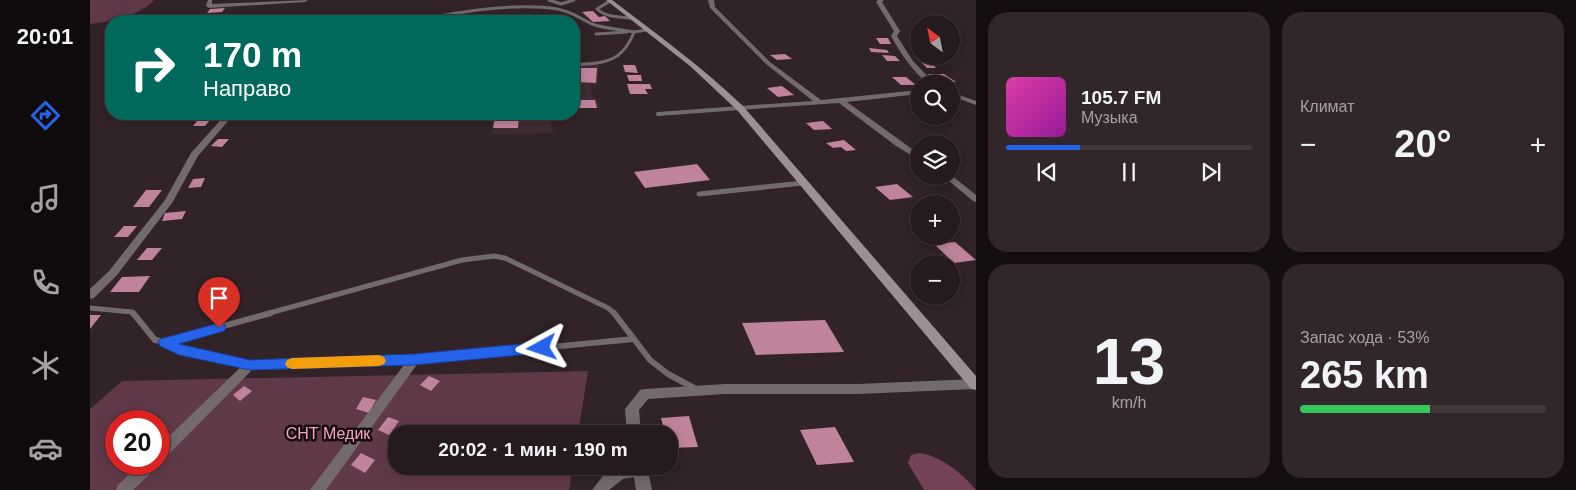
<!DOCTYPE html>
<html lang="ru">
<head>
<meta charset="utf-8">
<style>
  :root { --surface:#251a1e; --page:#31272b; --text:#f1f3f6; --muted:#a3a1a4; --line:#42383c; --accent:#2563eb }
  body { margin:0; font-family:Arial,sans-serif; background:var(--page); color:var(--text); height:100vh; display:flex; flex-direction:column; font-size:19px; white-space:nowrap }
  * { box-sizing:border-box; margin:0 }
  p { font-size:16px; color:var(--muted) }
  .icon { flex:none; width:28px; height:28px; fill:none; stroke:currentColor; stroke-width:2; stroke-linecap:round; stroke-linejoin:round }
  .map { position:relative; flex:1; overflow:hidden }
  .sheet { display:flex; flex-direction:column; gap:12px; padding:12px; background:#140e10; width:600px }
  .sheet>* { flex:none }
  .top-card { position:absolute; left:15px; top:15px; width:475px; height:105px; border-radius:20px; box-shadow:0 2px 12px #0003,0 0 0 1px var(--line); background:#00695c; color:#fff; overflow:hidden }
  .needle { width:32px; rotate:328deg }
  .fabs { position:absolute; left:820px; top:15px; display:grid; gap:10px }
  .fabs a { display:grid; place-items:center; width:50px; height:50px; border-radius:50%; background:var(--surface); box-shadow:0 2px 12px #0003,0 0 0 1px var(--line); font-size:25px }
  .speed { position:absolute; left:15px; top:410px; display:flex; gap:10px; font-size:25px; font-weight:700; text-align:center }
  .speed>* { display:grid; place-content:center; width:65px; height:65px; border-radius:50%; background:var(--surface); box-shadow:0 2px 12px #0003,0 0 0 1px var(--line); line-height:1 }
  .speed .limit { border:8px solid #d22; background:#fff; color:#111 }
  .pin { position:absolute; display:grid; place-items:center; width:42px; height:42px; color:#fff; margin:-51px -21px; border-radius:50% 50% 50% 0; rotate:-45deg; box-shadow:0 0 5px #0007 }
  .pin .icon { rotate:45deg }
  .me { position:absolute; width:55px; margin:-28px; rotate:265deg; stroke-linejoin:round; filter:drop-shadow(0 0 4px #0008) }
  .turn { display:flex; align-items:center; gap:18px; height:105px; padding:0 15px; font-size:22px }
  .turn .icon { width:65px; height:65px; stroke-width:2.5 }
  .turn b { display:block; font-size:35px; line-height:42px }
  .big { font-size:38px; font-weight:700; line-height:1.1 }
  .sheet .tile { flex:1; display:flex; flex-direction:column; justify-content:center; gap:8px; min-width:0; padding:0 18px; border-radius:20px; background:var(--page) }
  .sheet .dial { align-items:center; gap:0 }
  .dial b { font-size:65px; line-height:1 }
  .song { display:flex; align-items:center; gap:15px }
  .cover { width:60px; height:60px; border-radius:8px; background:linear-gradient(135deg,hsl(320 70% 55%),hsl(300 70% 35%)) }
  .played { height:5px; border-radius:2px; background:linear-gradient(90deg,var(--accent) 30%,var(--line) 30%) }
  .keys { display:flex; justify-content:space-around; direction:ltr }
  .heat { display:flex; justify-content:space-between; align-items:center; font-size:28px; direction:ltr }
  .charge { height:8px; border-radius:4px; background:linear-gradient(90deg,#34c759 53%,var(--line) 0) }
  .sheet .tiles { flex:1; display:grid; gap:12px; grid-template-columns:repeat(2,1fr) }
  .trip { position:absolute; left:298px; top:425px; width:290px; height:50px; border-radius:20px; background:var(--surface); box-shadow:0 2px 12px #0003,0 0 0 1px var(--line); font-weight:700; line-height:50px; text-align:center }
  main { display:flex; flex:1; min-height:0 }
  .dock { display:flex; flex-direction:column; width:90px; justify-content:space-around; align-items:center; background:#0f0a0c; color:var(--muted) }
  .dock .icon { width:35px; height:35px }
  .dock .selected { color:var(--accent) }
  .dock b { font-size:22px; color:var(--text) }
  .map>svg:first-child { display:block }
  .built { fill:#3f2b32 }
  .green { fill:#603949; fill-rule:evenodd }
  .forest { fill:#754157 }
  .building { fill:#bf849b }
  .lines { fill:none; stroke-linecap:round; stroke-linejoin:round }
  .lane-far3 { stroke:#726a6d; stroke-width:3 }
  .lane-far2 { stroke:#726a6d; stroke-width:4 }
  .lane-far1 { stroke:#726a6d; stroke-width:5 }
  .lane { stroke:#726a6d; stroke-width:6 }
  .street { fill:#726a6d; fill-rule:evenodd }
  .secondary { fill:#9c9094; fill-rule:evenodd }
  .route { fill:#2563eb; stroke:#184099 }
  .slow { fill:#f59e0b }
  .labels { text-anchor:middle; dominant-baseline:central; stroke-width:5; stroke-linejoin:round; paint-order:stroke }
  .near-park-label { font-size:16px; fill:#f8a3c5; stroke:#150e11 }
</style>
</head>
<body>
<main>
<nav class="dock">
<b>20:01</b>
<svg class="icon selected" aria-label="directions" viewBox="0 0 24 24"><path d="M12 3l9 9-9 9-9-9zM9 14v-3h6M13 9l2 2-2 2"/></svg>
<svg class="icon" aria-label="music" viewBox="0 0 24 24"><path d="M9 18V5l10-2v13"/><circle cx="6" cy="18" r="3"/><circle cx="16" cy="16" r="3"/></svg>
<svg class="icon" aria-label="phone" viewBox="0 0 24 24"><path d="M5 4h4l2 5-3 2q2 4 5 5l2-3 5 2v4C11 20 4 13 5 4z"/></svg>
<svg class="icon" aria-label="climate" viewBox="0 0 24 24"><path d="M12 3v18M4 7l16 10M4 17L20 7"/></svg>
<svg class="icon" aria-label="car" viewBox="0 0 24 24"><path d="M5 17H2v-5l4-1 3-4h7l3 4 3 1v5h-3M9 17h6M6 11h13"/><circle cx="7" cy="17" r="2"/><circle cx="17" cy="17" r="2"/></svg>
</nav>
<div class="map">
<svg width="886" height="490" viewBox="0 0 886 490">
  <rect width="100%" height="100%" fill="#312328"/>
  <!-- built -->
  <g class="built">
    <path d="M484,62H502L509,64L508,85H501L502,96L509,100L510,108L484,109Z"/>
    <path d="M403,114H459L463,133L402,134Z"/>
  </g>
  <!-- green -->
  <g class="green">
    <path d="M0,0H64C52,15 18,22 0,24Z"/>
    <path d="M498,371L488,434H306V466H483L479,490H0V409L32,381ZM26,421H69V464H26Z"/>
  </g>
  <!-- forest -->
  <path class="forest" d="M829,453C850,455 873,474 886,490H834L818,463L821,455Z"/>
  <!-- building -->
  <g class="building">
    <path d="M135,8L132,12L117,13L120,9Z"/>
    <path d="M503,11L509,17L515,16L520,21L503,22L492,12Z"/>
    <path d="M786,38H798L801,44H790Z"/>
    <path d="M779,48L797,50L799,53L781,52Z"/>
    <path d="M695,54L702,59L687,60L680,55Z"/>
    <path d="M792,55L805,56L810,61H797Z"/>
    <path d="M831,62H840L846,68H837Z"/>
    <path d="M533,65H545L548,73L535,72Z"/>
    <path d="M489,68H507L506,83L487,82Z"/>
    <path d="M837,74H854L866,82H853Z"/>
    <path d="M537,75H551L552,81H539Z"/>
    <path d="M802,77H816L826,85H811Z"/>
    <path d="M537,84H560L562,89H555L558,94H540Z"/>
    <path d="M692,86L704,95L688,97L677,88Z"/>
    <path d="M484,100H505L507,108H484Z"/>
    <path d="M406,114H429L428,128H403Z"/>
    <path d="M108,120H120L115,126H103Z"/>
    <path d="M733,121L742,129L724,130L716,123Z"/>
    <path d="M128,139H139L132,147L121,146Z"/>
    <path d="M754,140L766,150L756,151L751,147L743,148L736,143Z"/>
    <path d="M607,164L620,180L555,188L544,172Z"/>
    <path d="M115,178L111,187L98,188L103,179Z"/>
    <path d="M807,184L823,197L800,200L785,187Z"/>
    <path d="M56,190H72L59,207H43Z"/>
    <path d="M96,211L92,219L72,221L75,213Z"/>
    <path d="M34,226H47L38,237H24Z"/>
    <path d="M865,242L886,260L864,263L844,244Z"/>
    <path d="M57,248H72L62,260H47Z"/>
    <path d="M60,276L49,292H20L32,277Z"/>
    <path d="M0,315H11L0,329Z"/>
    <path d="M735,320L754,352L666,355L652,323Z"/>
    <path d="M339,376L350,381L341,391L330,385Z"/>
    <path d="M154,386L162,391L150,401L143,395Z"/>
    <path d="M273,397L286,400L279,413L266,409Z"/>
    <path d="M599,416L608,447L579,448V434H575L571,418Z"/>
    <path d="M298,417L309,421L299,435L288,430Z"/>
    <path d="M745,427L764,462L727,465L710,430Z"/>
    <path d="M271,453L285,460L275,473L261,465Z"/>
  </g>
  <g class="lines">
    <!-- lane-far3 -->
    <g class="lane-far3">
      <path d="M459,0L471,4L484,0"/>
      <path d="M520,1L507,9C515,17 529,17 541,18"/>
      <path d="M322,21C365,13 424,2 467,9C483,12 489,18 502,24C515,29 531,29 544,32"/>
      <path d="M506,34L537,32"/>
      <path d="M484,65C514,63 532,63 544,32L557,30"/>
    </g>
    <!-- lane-far2 -->
    <path class="lane-far2" d="M568,114L650,108"/>
    <!-- lane-far1 -->
    <g class="lane-far1">
      <path d="M609,194L713,183"/>
      <path d="M0,308L42,312L44,314"/>
      <path d="M176,314L372,260L404,256L415,258L518,308L525,314"/>
    </g>
    <!-- lane -->
    <g class="lane">
      <path d="M43,313L65,340L75,342L181,313"/>
      <path d="M524,313L560,360L578,374L606,389"/>
      <path d="M75,343C138,371 199,364 266,361C359,358 451,348 543,339"/>
    </g>
    <!-- street -->
    <g class="street">
      <path d="M118,0H122V4L218,0L215,2L119,8L116,6Z"/>
      <path d="M618,0H624L625,7L680,62L731,100L829,90V94L757,102L829,154V160L806,146L749,103L647,110L646,108L650,106L723,101L676,64L620,8Z"/>
      <path d="M788,0H794L792,2L810,31L807,36L823,61L845,84H838C822,70 811,54 801,36L804,31L786,2Z"/>
      <path d="M861,92L886,101V105L861,96Z"/>
      <path d="M136,114H144L108,156L82,203L27,275L4,298L0,299V289L19,271L75,200L101,153Z"/>
      <path d="M861,175L886,195V202L883,201L853,176Z"/>
      <path d="M324,355L328,357L330,360L328,363L236,490H220L320,357Z"/>
      <path d="M160,360L164,362L166,365L164,368L74,459L69,461V446L156,362Z"/>
      <path d="M886,379L885,389L768,394H635L558,399L549,410L551,434H537L535,409L550,390L555,389L635,384H768Z"/>
      <path d="M50,464H67L65,469L43,490H26L28,485Z"/>
      <path d="M533,466H557L562,490H546L544,477L533,479L519,490H502L513,476Z"/>
    </g>
    <!-- secondary -->
    <path class="secondary" d="M516,0H522C567,34 612,67 653,106L886,376V390L881,389L647,110L600,66Z"/>
  </g>
  <!-- route -->
  <path class="route" d="M129,323L134,324L136,328L134,331L89,344L160,360L324,354L452,342L456,344L458,348L456,351L452,353L324,365L160,370L89,355L70,346L68,342L70,339Z"/>
  <!-- slow -->
  <path class="slow" d="M289,355L294,357L296,361L294,364L289,366L202,369L197,367L195,364L197,360L202,358Z"/>
  <g class="labels">
    <!-- near-park labels -->
    <g class="near-park-label">
      <text x="238" y="433">СНТ Медик</text>
    </g>
  </g>
</svg>
<div class="fabs">
<a><svg class="needle" viewBox="-14 -14 28 28"><path d="M0-13l5 13h-10z" fill="#e53935"/><path d="M0 13l5-13h-10z" fill="#a3a1a4"/></svg></a>
<a><svg class="icon" aria-label="search" viewBox="0 0 24 24"><circle cx="10" cy="10" r="6"/><path d="M15 15l6 6"/></svg></a>
<a><svg class="icon" aria-label="layers" viewBox="0 0 24 24"><path d="M12 4l9 5-9 5-9-5zM3 14l9 5 9-5"/></svg></a>
<a>+</a>
<a>−</a>
</div>
<div class="speed"><div class="limit">20</div></div>
<div class="pin" style="left:129px;top:328px;background:#d93025"><svg class="icon" aria-label="arrive" viewBox="0 0 24 24"><path d="M6 21V4h12l-3 4 3 4H6"/></svg></div>
<svg class="me" style="left:452px;top:348px" viewBox="-20 -20 40 40"><path d="M0-17L14 15 0 8-14 15z" fill="#2563eb" stroke="#fff" stroke-width="4"/></svg>
<div class="trip">20:02 · 1 мин · 190 m</div>
<div class="top-card">
<div class="turn"><svg class="icon" aria-label="right" viewBox="0 0 24 24"><path d="M7 20v-9h11M14 6l5 5-5 5"/></svg><div><b>170 m</b>Направо</div></div>
</div>
</div>
<section class="sheet">
<div class="tiles">
<div class="tile">
<div class="song"><i class="cover"></i><div><b>105.7 FM</b><p>Музыка</p></div></div>
<div class="played"></div>
<div class="keys"><svg class="icon" aria-label="previous" viewBox="0 0 24 24"><path d="M18 5L8 12l10 7zM5 5v14"/></svg><svg class="icon" aria-label="pause" viewBox="0 0 24 24"><path d="M8 5v14M16 5v14"/></svg><svg class="icon" aria-label="next" viewBox="0 0 24 24"><path d="M6 5l10 7-10 7zM19 5v14"/></svg></div>
</div>
<div class="tile"><p>Климат</p>
<div class="heat"><a>−</a><b class="big">20°</b><a>+</a></div>
</div>
<div class="tile dial"><b>13</b><p>km/h</p></div>
<div class="tile"><p>Запас хода · 53%</p><b class="big">265 km</b><div class="charge"></div></div>
</div>
</section>
</main>
</body>
</html>
